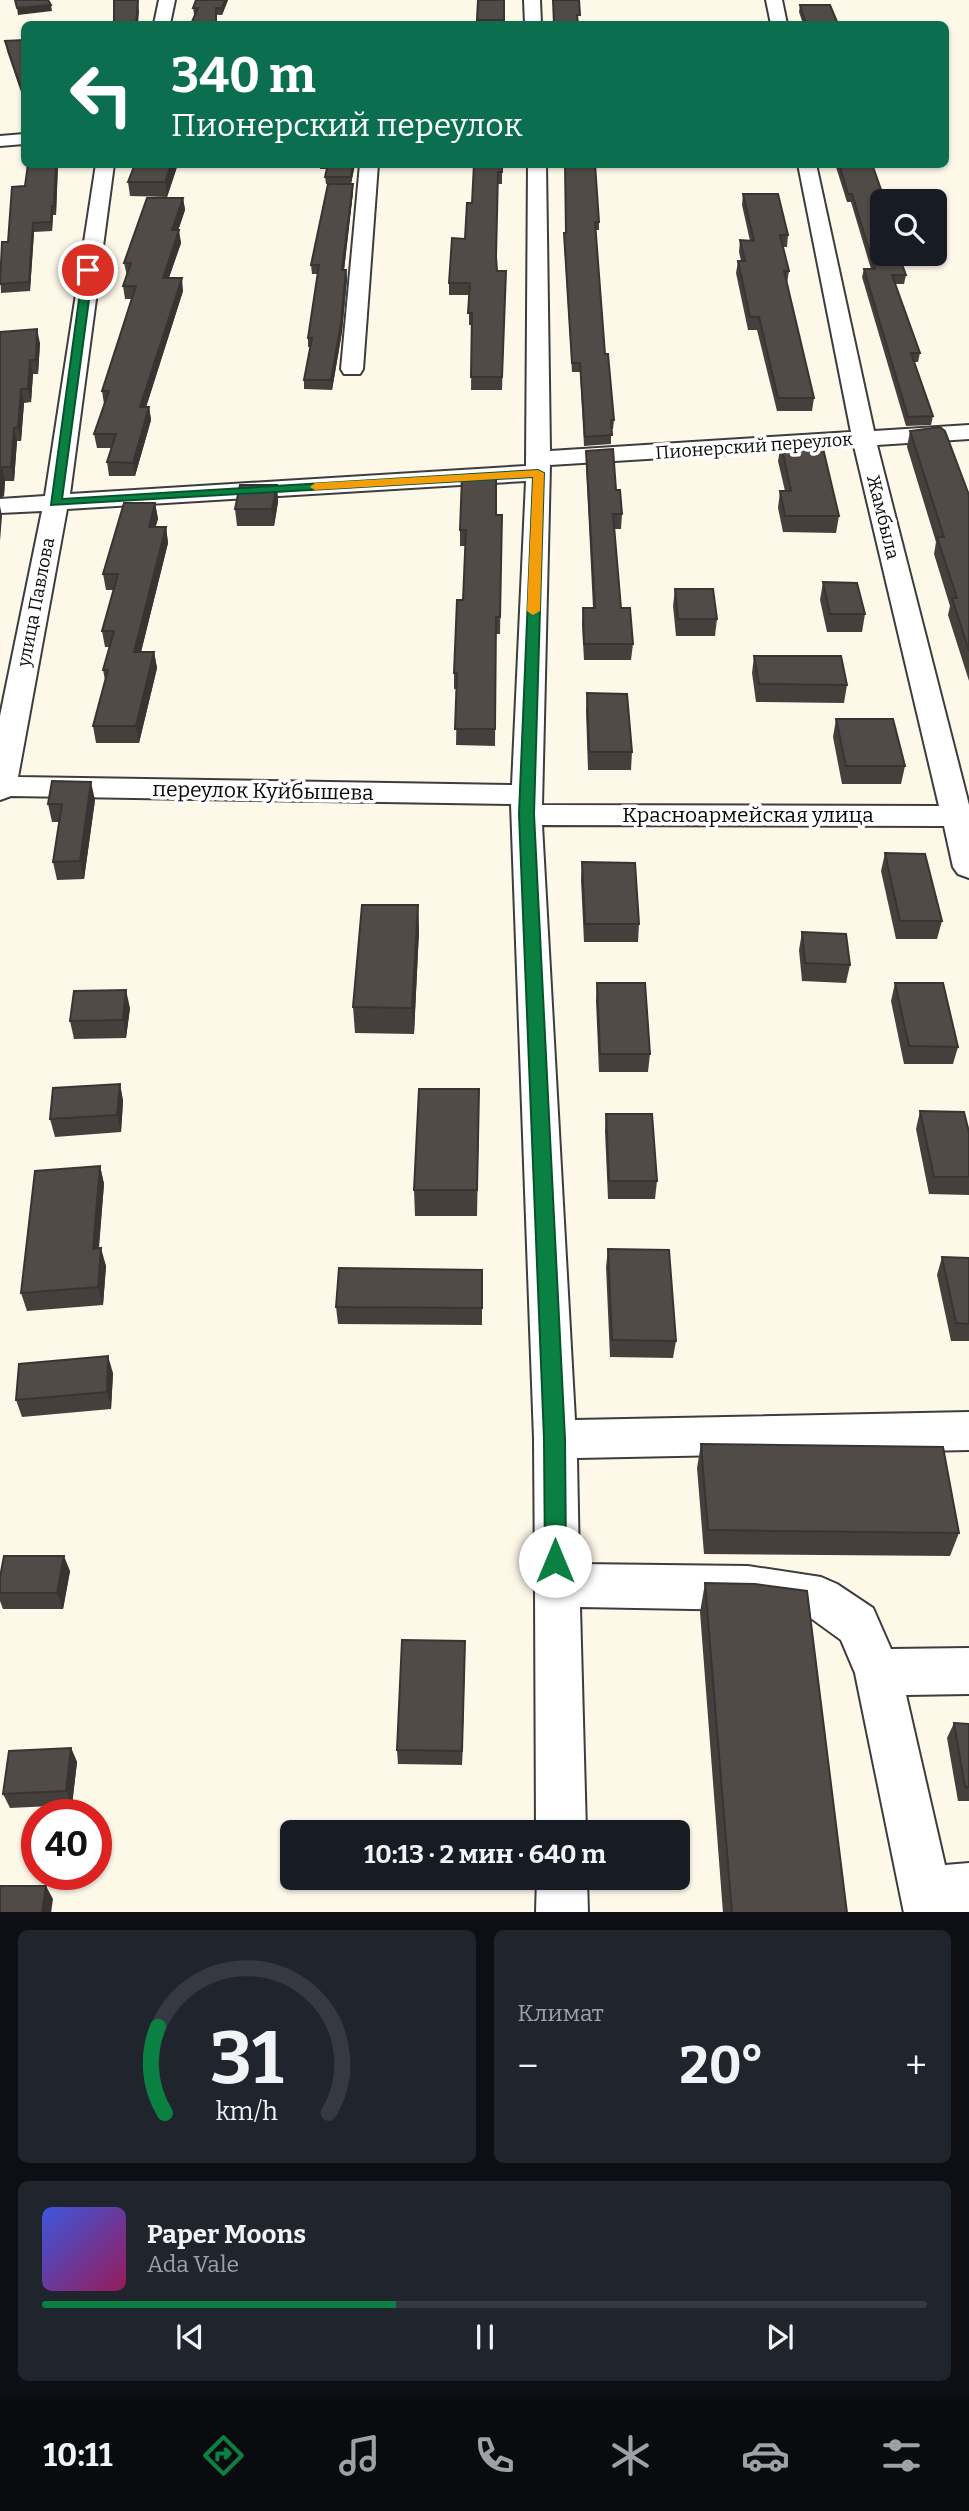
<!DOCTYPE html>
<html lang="ru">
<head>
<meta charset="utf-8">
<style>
  :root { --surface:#171b24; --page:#20242c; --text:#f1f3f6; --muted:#9ea1a6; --line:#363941; --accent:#0b8043 }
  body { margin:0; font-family:Bitter,serif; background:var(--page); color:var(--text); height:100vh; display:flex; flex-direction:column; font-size:26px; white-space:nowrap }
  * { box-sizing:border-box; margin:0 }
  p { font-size:23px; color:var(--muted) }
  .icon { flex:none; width:38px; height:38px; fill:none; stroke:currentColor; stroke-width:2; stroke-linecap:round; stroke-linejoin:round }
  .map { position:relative; height:1912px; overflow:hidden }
  .panel { display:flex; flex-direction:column; gap:18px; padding:18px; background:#0d0f14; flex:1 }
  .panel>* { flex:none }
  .guide { position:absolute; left:21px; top:21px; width:928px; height:147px; border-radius:10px; box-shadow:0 2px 5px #0004; background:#0b6e4f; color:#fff; overflow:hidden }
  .controls { position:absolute; left:870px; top:189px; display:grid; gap:14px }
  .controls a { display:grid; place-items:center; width:77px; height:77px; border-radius:10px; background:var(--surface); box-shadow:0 2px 5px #0004; font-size:35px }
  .speed { position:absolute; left:21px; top:1799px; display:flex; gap:14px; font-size:35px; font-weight:700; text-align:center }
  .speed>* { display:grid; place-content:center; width:91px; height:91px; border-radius:50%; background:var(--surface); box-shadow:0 2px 5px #0004; line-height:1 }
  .speed .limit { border:10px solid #d22; background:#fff; color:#111 }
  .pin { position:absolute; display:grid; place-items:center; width:60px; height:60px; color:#fff; margin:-30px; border:4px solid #fff; border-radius:50%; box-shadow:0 2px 7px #0007 }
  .me { position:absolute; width:77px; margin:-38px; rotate:0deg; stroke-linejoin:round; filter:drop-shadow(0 0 5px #0008) }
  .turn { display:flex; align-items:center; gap:24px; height:147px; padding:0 35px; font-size:32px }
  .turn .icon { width:91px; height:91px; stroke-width:2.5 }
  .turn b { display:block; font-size:49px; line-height:60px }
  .big { font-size:52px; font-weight:700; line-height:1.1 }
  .panel .tile { flex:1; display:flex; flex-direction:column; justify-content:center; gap:10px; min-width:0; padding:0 24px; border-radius:10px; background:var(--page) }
  .panel .dial { align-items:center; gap:0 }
  .dial svg { height:182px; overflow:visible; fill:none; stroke:var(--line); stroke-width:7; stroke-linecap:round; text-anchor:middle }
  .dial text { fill:var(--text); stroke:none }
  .song { display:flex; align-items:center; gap:21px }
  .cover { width:84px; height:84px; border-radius:10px; background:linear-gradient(135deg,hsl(230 70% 55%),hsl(330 70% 35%)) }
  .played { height:7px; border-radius:4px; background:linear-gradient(90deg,var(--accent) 40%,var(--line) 40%) }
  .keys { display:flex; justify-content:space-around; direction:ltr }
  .heat { display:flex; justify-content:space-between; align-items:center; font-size:38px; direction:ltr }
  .panel .tiles { flex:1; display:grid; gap:18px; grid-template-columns:1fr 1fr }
  .tile:last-child { grid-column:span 2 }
  .trip { position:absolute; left:280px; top:1820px; width:410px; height:70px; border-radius:10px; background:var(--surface); box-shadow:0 2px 5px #0004; font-weight:700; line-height:70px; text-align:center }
  .tabs { display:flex; height:112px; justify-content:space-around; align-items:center; background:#090b0e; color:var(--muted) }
  .tabs .icon { width:49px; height:49px }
  .tabs .selected { color:var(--accent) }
  .tabs b { font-size:32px; color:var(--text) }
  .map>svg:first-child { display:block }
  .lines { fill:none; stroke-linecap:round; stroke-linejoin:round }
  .minor-casing { stroke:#3d3d3d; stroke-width:4 }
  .minor { fill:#fff; fill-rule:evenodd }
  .wall { fill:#46403d }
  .shaded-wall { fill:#393432 }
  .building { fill:#514b47; stroke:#393432; stroke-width:2 }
  .route { fill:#0b8043; stroke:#07532c; stroke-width:2 }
  .slow { fill:#f59e0b }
  .labels { text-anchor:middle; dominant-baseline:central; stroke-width:7; stroke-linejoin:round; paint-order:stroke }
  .far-street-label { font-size:18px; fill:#0a0a0a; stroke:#fff }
  .street-label { font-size:21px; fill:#0a0a0a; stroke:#fff }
</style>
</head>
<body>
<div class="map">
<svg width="969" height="1913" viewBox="0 0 969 1913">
  <rect width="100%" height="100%" fill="#fdf8e8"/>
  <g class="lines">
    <defs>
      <g id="minor">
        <path d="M159,0H175L170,24H154Z"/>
        <path d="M524,0H540L541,24H525Z"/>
        <path d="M766,0H782L787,24H771Z"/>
        <path d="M24,134V144L0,146V136Z"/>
        <path d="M96,164H114L70,494L526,466L528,164H546L550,451L851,432L798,164H816L874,431L969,425V439L877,445L969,805V878L958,874L953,867L944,826L542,825L575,1420L969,1412V1450L577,1458L579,1564L748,1566L821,1577L837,1584L873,1608L891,1649L969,1648V1694L906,1695L945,1865L969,1863V1913H904L855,1673L841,1640L812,1619L748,1610L580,1607L586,1832H536L535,1590L532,1585L535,1580L534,1439L511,804L11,796L0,800V716L42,511L0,513V499L45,496ZM854,446L939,806L542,805L550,465ZM526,481L512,785L18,777L67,509Z"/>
        <path d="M360,164H378L363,369L360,374H344L341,369Z"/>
        <path d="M537,1878H587L588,1913H536Z"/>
      </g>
    </defs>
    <!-- minor casing -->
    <use href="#minor" class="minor-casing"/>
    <!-- minor -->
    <use href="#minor" class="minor"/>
  </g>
  <!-- wall -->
  <g class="wall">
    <path d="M228,0L222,15L194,14L193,8Z"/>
    <path d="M478,0H504V24H477Z"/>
    <path d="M800,5L838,24H803L799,12Z"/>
    <path d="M24,40L22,95L7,51L5,41Z"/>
    <path d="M58,164L56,215H53L52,231L34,232L30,291L1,293L0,269L25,186Z"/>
    <path d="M133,164H178L167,197L130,196L128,182L134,168Z"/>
    <path d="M320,164H355L351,184L353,192L344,270H346L347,279L342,332L332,390L304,389V380L310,347H308V338L318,274H312L311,265L328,184H326L325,177L327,169H320Z"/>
    <path d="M502,164V184H497L496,259L497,271H506L502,390H471L472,325H469V295H449V283L465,239L472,203Z"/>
    <path d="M565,164H595L599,222V230H596L605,354L614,420L613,429H611V444L584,446L580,372H572L564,241V233H566Z"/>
    <path d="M835,164H872L882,254L906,275L904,284H895L920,353L918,362H914L933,416L931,425L906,426L862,277L864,269H871L851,202H847Z"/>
    <path d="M743,194L788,235L787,247H783L789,271L787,283L814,398L812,411H777L757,330H748L736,273L738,261H741L739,252L740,240L750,241L742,205Z"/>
    <path d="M183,198L185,210L178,230L181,243L169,278L183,291L146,407H149L151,420L135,476H109L107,462L111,448H97L94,434L104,404L102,391L131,299H125L123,286L127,276L124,263Z"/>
    <path d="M0,332L40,343L38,374H33L31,402L24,403L21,441H17L14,481H5L4,496L0,498Z"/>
    <path d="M910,431L969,495V681L948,615L950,606L934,554L936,542L907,447Z"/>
    <path d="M781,444L839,516L836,533L783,532L778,508L780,491H785L778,461Z"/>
    <path d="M586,451L616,490L622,514L621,529H614L621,608L633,644L631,660H584L582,624L583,608H593L586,465Z"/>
    <path d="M277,485L278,502L274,526H237L235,509Z"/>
    <path d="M155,503L158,519L155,527H166L168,543L141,652H154L157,668L139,743H96L93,726L105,680L103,670L109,647H105L102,631L114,590H106L103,574Z"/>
    <path d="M496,515H502L500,634H496L495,746L456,745L457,689H454V673L463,600L465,546H460V530Z"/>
    <path d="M823,582L865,614L862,632H827L820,600Z"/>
    <path d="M675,589L717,619L715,636H676L673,606Z"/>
    <path d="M754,656L847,685L844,703L756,702L752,673Z"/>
    <path d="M587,693L632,752L631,770H588L586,711Z"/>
    <path d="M836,719L905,766L901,784H842L833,737Z"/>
    <path d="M95,800L84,879L57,880L53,862L59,822H52L48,804Z"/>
    <path d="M885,853L942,921L937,939H896L881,871Z"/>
    <path d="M582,862L639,924L638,942H584L581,880Z"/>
    <path d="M418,905L419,931L414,1034L355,1033L353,1007Z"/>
    <path d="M802,932L850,965L846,983L802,981L799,950Z"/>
    <path d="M597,983L650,1054L648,1072H599L596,1001Z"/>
    <path d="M895,983L958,1047L953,1064H904L891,1001Z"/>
    <path d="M130,1008L126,1038L74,1039L70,1021Z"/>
    <path d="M120,1084L123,1101L121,1132L55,1137L50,1119Z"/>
    <path d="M920,1111L969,1132V1195L929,1194L916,1129Z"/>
    <path d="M606,1114L657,1181L655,1199H608L605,1131Z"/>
    <path d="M479,1115L477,1216H415L414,1190Z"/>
    <path d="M100,1166L104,1184L99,1248L106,1266L103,1305L27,1311L21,1293Z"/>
    <path d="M608,1249L676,1341L673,1358L610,1357L606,1267Z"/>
    <path d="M942,1257L969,1258V1341H951L937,1275Z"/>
    <path d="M482,1270V1325L338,1324L336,1307Z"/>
    <path d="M113,1373L111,1409L22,1417L16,1400Z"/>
    <path d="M701,1444L959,1533L950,1556L704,1554L697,1468Z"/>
    <path d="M70,1571L63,1609H3L0,1601V1577Z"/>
    <path d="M705,1583L847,1913H723L700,1612Z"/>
    <path d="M465,1656L462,1765L398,1764L397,1750Z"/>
    <path d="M954,1723L969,1724V1801H958L947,1738Z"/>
    <path d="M71,1748L77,1762L72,1805L10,1808L3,1794Z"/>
  </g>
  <!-- shaded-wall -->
  <g class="shaded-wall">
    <path d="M138,0L139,12L138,24H136Z"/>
    <path d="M225,0H228L222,15V8Z"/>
    <path d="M51,5L52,11L18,15L17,8Z"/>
    <path d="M24,84V94L22,95L20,85Z"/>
    <path d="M56,164H58L56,215L54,206Z"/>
    <path d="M171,164H178L167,197L165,182Z"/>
    <path d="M353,164H355L351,184V177Z"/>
    <path d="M353,184V192L343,279L342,270Z"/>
    <path d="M183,198L185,210L174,243L172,230Z"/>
    <path d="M52,206L53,215L52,231L51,222Z"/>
    <path d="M33,223L34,232L30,291L29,282Z"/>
    <path d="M179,230L181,243L164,291L163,278Z"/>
    <path d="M346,270L347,279L342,332L332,390L331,380Z"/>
    <path d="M182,278L183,291L142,420L140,407Z"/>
    <path d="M37,329L40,343L38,374L36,360Z"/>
    <path d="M30,360L33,374L31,402L28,389Z"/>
    <path d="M21,389L24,403L21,441L18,427Z"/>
    <path d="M149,407L151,420L135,476L133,463Z"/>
    <path d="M14,428L17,441L14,481L11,467Z"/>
    <path d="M2,467L5,481L4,496L0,498V482Z"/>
    <path d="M277,485L278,502L274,526L272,509Z"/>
    <path d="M155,503L158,519L151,543L149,527Z"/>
    <path d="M0,506L2,516L0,541Z"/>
    <path d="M166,527L168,543L137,668L134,652Z"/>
    <path d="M154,652L157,668L139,743L136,726Z"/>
    <path d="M91,782L95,800L84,879L80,861Z"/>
    <path d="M418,905L419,931L414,1034L412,1008Z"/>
    <path d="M126,990L130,1008L126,1038L123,1020Z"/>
    <path d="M120,1084L123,1101L121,1132L117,1115Z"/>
    <path d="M100,1166L104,1184L97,1266L93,1249Z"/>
    <path d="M101,1248L106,1266L103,1305L98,1287Z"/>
    <path d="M108,1356L113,1373L111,1409L107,1392Z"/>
    <path d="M64,1556L70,1571L63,1609L57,1593Z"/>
    <path d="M465,1641V1656L462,1765V1751Z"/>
    <path d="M71,1748L77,1762L72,1805L66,1791Z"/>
    <path d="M46,1886L53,1899L51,1913H42Z"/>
  </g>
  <!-- building -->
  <g class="building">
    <path d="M15,0H48L51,5L17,8Z"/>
    <path d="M114,0H138L136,24H114Z"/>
    <path d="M196,0H225L222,8H216V24H191L198,8H193Z"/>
    <path d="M478,0H504V20H477Z"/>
    <path d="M553,0H579L580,15H577L578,24H554Z"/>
    <path d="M800,5H830L838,24H806Z"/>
    <path d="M24,40V84L20,85L5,41Z"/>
    <path d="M28,164H56L54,206H52L51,222L33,223L29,282L0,284L2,242H8L12,187L25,186Z"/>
    <path d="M135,164H171L165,182H128Z"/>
    <path d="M328,164H353L351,177H325Z"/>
    <path d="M474,164H502V172H498L496,257L497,271H506L502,377H471L472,313H468L470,283H449L452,238L465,239L467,203H472Z"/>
    <path d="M565,164H595L599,222H595L605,354H608L614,420H611L612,435L585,437L580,363H572L564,233H566Z"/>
    <path d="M839,164H872L885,201H882V254H898L906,275H892L920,353H911L933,416L908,417L864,269H875L852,194H848Z"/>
    <path d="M328,184H353L342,270H346L341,323L331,380H304L312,338H308L319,265H311Z"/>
    <path d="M743,194H778L788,235H780L789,271H784L814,398H778L759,317H750L738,261H745L740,240L754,241Z"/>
    <path d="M147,198H183L172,230H179L163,278H182L140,407H149L133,463L107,462L116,434H94L109,391H102L136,286H123L131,263H124Z"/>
    <path d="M37,329L36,360H30L28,389H21L18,427L14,428L11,467H2L0,482V332Z"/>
    <path d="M940,427L945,431L969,495V651L952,598H957L937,537H944L910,431Z"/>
    <path d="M781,444H822L839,516H785L780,491H791Z"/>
    <path d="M613,449L616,490H620L622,514H613L621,608H630L633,644H584L583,608H595L586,451Z"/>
    <path d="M462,476H496V515H502L500,617H496L495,729H455L457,673H454L457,600H463L466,530H460Z"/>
    <path d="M240,485H277L272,509H235Z"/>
    <path d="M124,503H155L149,527H166L134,652H154L136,726H93L108,670H103L114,631H102L118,574H103Z"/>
    <path d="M823,582L857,583L865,614H830Z"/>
    <path d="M675,589H713L717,619H678Z"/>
    <path d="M754,656H841L847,685L759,684Z"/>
    <path d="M587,693L627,694L632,752H589Z"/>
    <path d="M836,719H893L905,766H846Z"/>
    <path d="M52,781L91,782L80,861L53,862L62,804H48Z"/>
    <path d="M885,853L925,854L942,921H900Z"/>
    <path d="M582,862L635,863L639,924H585Z"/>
    <path d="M362,905H418L412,1008L353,1007Z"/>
    <path d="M802,932L846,934L850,965L805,963Z"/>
    <path d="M597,983H645L650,1054H600Z"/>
    <path d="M895,983H943L958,1047L909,1046Z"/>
    <path d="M126,990L123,1020L70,1021L74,991Z"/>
    <path d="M120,1084L117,1115L50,1119L53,1088Z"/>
    <path d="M419,1089H479L477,1190H414Z"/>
    <path d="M920,1111L964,1112L969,1132V1177H934Z"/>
    <path d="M606,1114H652L657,1181H609Z"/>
    <path d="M100,1166L93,1249L101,1248L98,1287L21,1293L35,1171Z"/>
    <path d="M608,1249L669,1250L676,1341L612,1340Z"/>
    <path d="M942,1257L969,1258V1324L956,1323Z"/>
    <path d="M339,1268L482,1270V1308L336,1307Z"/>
    <path d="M108,1356L107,1392L16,1400L19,1364Z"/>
    <path d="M701,1444L943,1447L959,1533L708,1530Z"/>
    <path d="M4,1556H64L57,1593H0V1577Z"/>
    <path d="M705,1583L755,1584L807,1591L847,1913H732Z"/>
    <path d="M402,1640L465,1641L462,1751L397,1750Z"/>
    <path d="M954,1723L969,1724V1787H965Z"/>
    <path d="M71,1748L66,1791L3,1794L9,1751Z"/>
    <path d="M0,1886H46L42,1913H0Z"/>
  </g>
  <!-- route -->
  <path class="route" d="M88,267L93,270L62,499L538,470L544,473L534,814L565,1439L566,1561L563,1568L555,1571L548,1568L545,1561L544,1439L519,814L533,477L51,505L83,270Z"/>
  <!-- slow -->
  <path class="slow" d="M538,470L544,473L540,611L533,615L527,611L533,477L315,490L310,487L315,483Z"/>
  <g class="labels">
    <!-- far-street labels -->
    <g class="far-street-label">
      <text transform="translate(754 446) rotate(-4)">Пионерский переулок</text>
      <text transform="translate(883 517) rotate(76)">Жамбыла</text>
      <text transform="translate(36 602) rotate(-79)">улица Павлова</text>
    </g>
    <!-- street labels -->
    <g class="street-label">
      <text transform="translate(263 791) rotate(1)">переулок Куйбышева</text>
      <text x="748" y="815">Красноармейская улица</text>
    </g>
  </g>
</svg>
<div class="controls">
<a><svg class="icon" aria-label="search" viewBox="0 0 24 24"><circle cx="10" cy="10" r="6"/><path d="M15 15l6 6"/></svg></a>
</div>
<div class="speed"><div class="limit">40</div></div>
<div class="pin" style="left:88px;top:270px;background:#d93025"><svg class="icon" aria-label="arrive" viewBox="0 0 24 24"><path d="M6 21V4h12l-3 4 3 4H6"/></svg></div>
<svg class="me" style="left:555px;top:1561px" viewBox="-20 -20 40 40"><circle r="19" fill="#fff"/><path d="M0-13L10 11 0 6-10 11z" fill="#0b8043"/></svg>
<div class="trip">10:13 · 2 мин · 640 m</div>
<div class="guide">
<div class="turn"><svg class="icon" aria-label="left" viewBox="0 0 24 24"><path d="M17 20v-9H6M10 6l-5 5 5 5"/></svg><div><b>340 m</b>Пионерский переулок</div></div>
</div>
</div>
<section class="panel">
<div class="tiles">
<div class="tile dial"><svg viewBox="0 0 100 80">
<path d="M14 69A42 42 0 1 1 86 69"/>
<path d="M14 69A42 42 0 0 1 11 31" stroke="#0b8043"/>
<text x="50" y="56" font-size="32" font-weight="700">31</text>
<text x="50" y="72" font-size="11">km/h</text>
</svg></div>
<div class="tile"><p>Климат</p>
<div class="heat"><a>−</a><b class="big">20°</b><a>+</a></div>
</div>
<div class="tile">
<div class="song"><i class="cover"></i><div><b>Paper Moons</b><p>Ada Vale</p></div></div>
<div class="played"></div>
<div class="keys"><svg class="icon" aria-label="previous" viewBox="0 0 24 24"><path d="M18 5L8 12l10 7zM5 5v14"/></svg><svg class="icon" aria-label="pause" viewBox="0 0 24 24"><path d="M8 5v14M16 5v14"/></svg><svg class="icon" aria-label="next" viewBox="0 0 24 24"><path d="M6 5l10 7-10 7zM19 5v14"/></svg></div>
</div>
</div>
</section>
<nav class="tabs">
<b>10:11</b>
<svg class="icon selected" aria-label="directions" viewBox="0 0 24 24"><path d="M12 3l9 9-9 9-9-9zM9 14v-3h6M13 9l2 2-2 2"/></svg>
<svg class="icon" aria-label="music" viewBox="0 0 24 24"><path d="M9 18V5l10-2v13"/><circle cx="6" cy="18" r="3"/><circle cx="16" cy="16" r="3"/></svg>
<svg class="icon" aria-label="phone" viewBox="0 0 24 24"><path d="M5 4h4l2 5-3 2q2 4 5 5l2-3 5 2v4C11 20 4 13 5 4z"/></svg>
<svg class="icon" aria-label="climate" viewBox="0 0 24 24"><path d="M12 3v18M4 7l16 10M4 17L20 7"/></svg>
<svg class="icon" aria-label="car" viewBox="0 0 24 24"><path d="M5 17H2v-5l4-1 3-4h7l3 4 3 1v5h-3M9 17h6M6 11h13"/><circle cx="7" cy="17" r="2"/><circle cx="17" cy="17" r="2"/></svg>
<svg class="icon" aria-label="filters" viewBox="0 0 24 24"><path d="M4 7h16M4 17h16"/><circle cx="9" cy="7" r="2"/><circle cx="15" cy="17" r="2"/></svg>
</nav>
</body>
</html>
